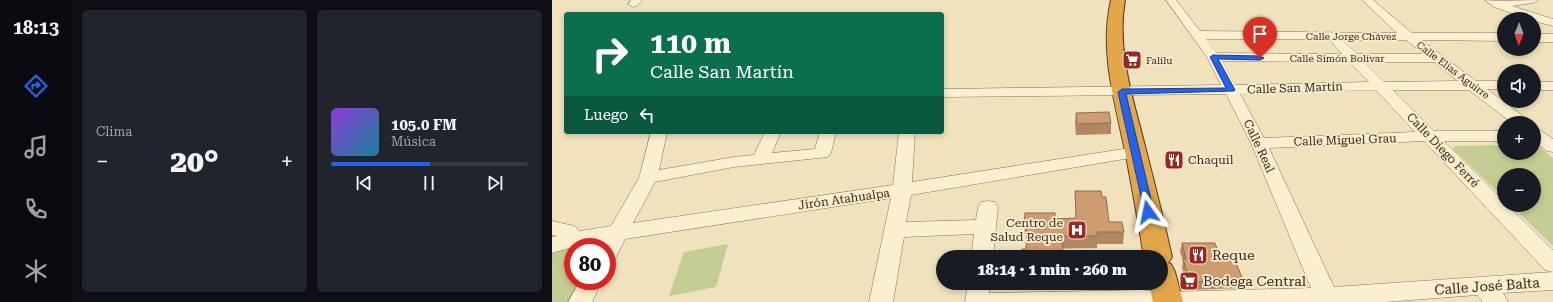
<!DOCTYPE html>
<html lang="es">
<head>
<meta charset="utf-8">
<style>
  :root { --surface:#171b24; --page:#20242c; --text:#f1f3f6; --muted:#9ea1a6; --line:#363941; --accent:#2563eb }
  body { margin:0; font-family:"Roboto Serif",serif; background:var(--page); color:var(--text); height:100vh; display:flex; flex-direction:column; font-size:15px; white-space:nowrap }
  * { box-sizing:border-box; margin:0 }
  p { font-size:13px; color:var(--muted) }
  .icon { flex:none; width:22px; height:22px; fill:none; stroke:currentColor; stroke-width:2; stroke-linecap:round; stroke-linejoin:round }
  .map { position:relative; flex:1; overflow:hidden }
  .side { display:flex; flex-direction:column; gap:10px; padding:10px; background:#0d0f14; width:480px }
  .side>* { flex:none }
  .guide { position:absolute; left:12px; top:12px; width:380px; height:122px; border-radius:4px; box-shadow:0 2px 6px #0003; background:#0b6e4f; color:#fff; overflow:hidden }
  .needle { width:26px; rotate:181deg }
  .fabs { position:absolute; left:945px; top:12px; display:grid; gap:8px }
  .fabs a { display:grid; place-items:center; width:44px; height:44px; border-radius:50%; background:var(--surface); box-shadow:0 2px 6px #0003; font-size:20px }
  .speed { position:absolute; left:12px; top:238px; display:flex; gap:8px; font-size:20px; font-weight:700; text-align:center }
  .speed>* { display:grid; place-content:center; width:52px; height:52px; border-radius:50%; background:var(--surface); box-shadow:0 2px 6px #0003; line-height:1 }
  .speed .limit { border:6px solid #d22; background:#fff; color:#111 }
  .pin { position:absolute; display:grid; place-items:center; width:34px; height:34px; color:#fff; margin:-41px -17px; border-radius:50% 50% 50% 0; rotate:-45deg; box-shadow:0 0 4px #0007 }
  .pin .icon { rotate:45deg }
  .me { position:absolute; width:44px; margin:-22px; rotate:348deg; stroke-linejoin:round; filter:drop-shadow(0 0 3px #0008) }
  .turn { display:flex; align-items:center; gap:14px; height:84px; padding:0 20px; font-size:18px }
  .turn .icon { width:52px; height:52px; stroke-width:2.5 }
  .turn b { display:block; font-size:28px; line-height:34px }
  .then { display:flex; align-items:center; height:38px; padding:0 20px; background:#0003; gap:8px; font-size:15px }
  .big { font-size:30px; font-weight:800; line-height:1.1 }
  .side .widget { flex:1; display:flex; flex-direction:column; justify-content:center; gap:6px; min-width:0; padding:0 14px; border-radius:6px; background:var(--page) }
  .song { display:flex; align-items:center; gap:12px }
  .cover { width:48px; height:48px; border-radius:6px; background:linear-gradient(135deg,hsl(270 70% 55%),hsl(190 70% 35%)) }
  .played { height:4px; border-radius:2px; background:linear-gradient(90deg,var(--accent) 50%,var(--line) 50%) }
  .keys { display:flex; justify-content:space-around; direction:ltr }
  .heat { display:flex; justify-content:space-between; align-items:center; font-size:22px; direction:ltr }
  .side .tiles { flex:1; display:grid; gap:10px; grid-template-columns:repeat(2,1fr) }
  .trip { position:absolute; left:384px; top:250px; width:232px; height:40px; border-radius:20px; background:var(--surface); box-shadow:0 2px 6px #0003; font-weight:800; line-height:40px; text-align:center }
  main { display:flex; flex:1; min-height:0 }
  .tabs { display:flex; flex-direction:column; width:72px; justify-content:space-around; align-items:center; background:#090b0e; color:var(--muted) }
  .tabs .icon { width:28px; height:28px }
  .tabs .on { color:var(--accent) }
  .tabs b { font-size:18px; color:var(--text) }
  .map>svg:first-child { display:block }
  .green { fill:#c4cd91 }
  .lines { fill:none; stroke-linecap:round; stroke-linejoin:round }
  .minor-casing { stroke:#887256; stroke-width:1 }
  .highway-casing { stroke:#55402b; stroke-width:2 }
  .minor { fill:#faefd0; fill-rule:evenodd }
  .highway { fill:#e3a649; fill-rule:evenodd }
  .wall { fill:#b28661 }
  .building { fill:#cf9c71; stroke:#916d4f }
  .route { fill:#2563eb; stroke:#184099 }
  .labels { text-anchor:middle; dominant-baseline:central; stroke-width:3.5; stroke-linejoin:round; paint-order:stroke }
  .far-street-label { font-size:10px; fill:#36291b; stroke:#f6eccd }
  .far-poi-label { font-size:10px; fill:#36291b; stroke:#f6eccd; text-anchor:start }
  .street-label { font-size:12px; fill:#36291b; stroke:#f6eccd }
  .poi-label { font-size:12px; fill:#36291b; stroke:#f6eccd; text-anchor:start }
  .near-poi-label { font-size:14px; fill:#36291b; stroke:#f6eccd; text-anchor:start }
  .near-street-label { font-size:14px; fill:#36291b; stroke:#f6eccd }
</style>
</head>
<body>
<main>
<nav class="tabs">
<b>18:13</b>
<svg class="icon on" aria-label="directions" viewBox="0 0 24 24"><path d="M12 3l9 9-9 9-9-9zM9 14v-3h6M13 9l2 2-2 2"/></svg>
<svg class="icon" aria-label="music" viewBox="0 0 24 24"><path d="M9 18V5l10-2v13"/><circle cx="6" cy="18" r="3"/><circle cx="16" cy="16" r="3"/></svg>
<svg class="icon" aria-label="phone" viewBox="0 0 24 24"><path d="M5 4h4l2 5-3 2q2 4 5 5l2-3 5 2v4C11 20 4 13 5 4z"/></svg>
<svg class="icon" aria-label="climate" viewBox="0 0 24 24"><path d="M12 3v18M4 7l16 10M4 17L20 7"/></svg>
</nav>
<section class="side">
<div class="tiles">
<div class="widget"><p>Clima</p>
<div class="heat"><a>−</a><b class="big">20°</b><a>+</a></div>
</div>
<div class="widget">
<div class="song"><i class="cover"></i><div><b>105.0 FM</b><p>Música</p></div></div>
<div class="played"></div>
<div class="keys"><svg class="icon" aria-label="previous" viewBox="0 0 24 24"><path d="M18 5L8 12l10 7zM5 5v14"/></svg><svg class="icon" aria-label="pause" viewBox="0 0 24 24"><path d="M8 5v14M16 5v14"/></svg><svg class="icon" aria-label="next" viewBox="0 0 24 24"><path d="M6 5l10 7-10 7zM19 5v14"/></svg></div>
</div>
</div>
</section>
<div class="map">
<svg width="1001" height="302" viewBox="0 0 1001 302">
  <rect width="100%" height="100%" fill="#efe2bd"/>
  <!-- green -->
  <g class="green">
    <path d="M952,145V153H982V146L990,149L1001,158V246L959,205H982V175H952V198L901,149L903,146Z"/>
    <path d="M176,244L164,287L117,296L132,252Z"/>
    <path d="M21,247V281H33L21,302H0V250Z"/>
  </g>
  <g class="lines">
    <defs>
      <g id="minor">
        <path d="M79,0H90L85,6L81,7L76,4Z"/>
        <path d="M614,0H624L648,31L845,33L810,0H821L860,33H952V41L869,40L924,81H952V89H935L976,120L978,123H960L917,90H841L882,131H952V141H892L952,201V205H956L1001,250V272L993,270L872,141L717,148L782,287L1001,272V290L951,293L956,302H931L925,295L833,302H413L416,283H438L437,293L590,290L615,292L759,288L699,143L674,94L390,97V89L669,85L655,57ZM654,39H777L790,54L665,53ZM790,40H854L872,54H805ZM670,61L797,62L817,82L683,85ZM812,62H882L906,81L832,82ZM824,90L863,132L712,138L688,94Z"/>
        <path d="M933,0L948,1L986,0L981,3L960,6L1001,19V26L982,21V19H977L942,7Z"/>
        <rect x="982" y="34" width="19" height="8"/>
        <rect x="982" y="82" width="19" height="8"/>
        <path d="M982,128L988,130L1001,139V152L995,151L982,141Z"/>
        <path d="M99,132H115L107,170L182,157L202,155L213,132H229L220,153L263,149L268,132H284L279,153L276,157L182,167L103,182L81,223L341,185L347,132H363L360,182L584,147L590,148L593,152L590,156L584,157L359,195L354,222L424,220L426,207L429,202L436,201L443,202L446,207L441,257H419L422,234L352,237L341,302H317L339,198L73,239L63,259L55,261V247H48L50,242L21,247L0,253V237L5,236L0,235V221L22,226L28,231L59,226L87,178Z"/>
        <path d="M28,281H50L40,302H16Z"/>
      </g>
      <path id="highway" d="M559,0H573C564,51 582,101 594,150C603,185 612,221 620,257L616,263L619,264L623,272L631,302H601L597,283H609V257H592C586,222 580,186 573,151C563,102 547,51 559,0Z"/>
    </defs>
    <!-- minor casing -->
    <use href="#minor" class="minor-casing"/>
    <!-- highway casing -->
    <use href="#highway" class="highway-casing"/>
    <!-- minor -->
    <use href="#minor" class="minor"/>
    <!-- highway -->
    <use href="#highway" class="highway"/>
  </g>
  <!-- wall -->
  <g class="wall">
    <path d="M524,113L559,123V134L524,135L523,124Z"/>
    <path d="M523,191L550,197L557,222L572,232L571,244H545V248L474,249L475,235L473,234L472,223L503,219L524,218Z"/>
    <path d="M630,243L668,258L691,280L689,288L637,290L630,268L631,261L628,251Z"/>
    <path d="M472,283H585V289L472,286Z"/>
  </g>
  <!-- building -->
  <g class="building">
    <path d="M557,112L559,123L525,124L524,113Z"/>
    <path d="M523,191H549L550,197H554L557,222H570L572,232H545V236H510L511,257H470V249H474L475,223H472L473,213H503V219L524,218Z"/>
    <path d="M630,243H663L668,258H682L691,280L638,282L631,259H634Z"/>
  </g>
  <!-- route -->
  <path class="route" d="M661,55L708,56L712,58L708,60L666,59L683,90L682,91L574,94L602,212L600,215H593L566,92L570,89L674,88L658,57Z"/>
  <!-- icons -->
  <defs>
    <symbol id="supermarket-square" viewBox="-11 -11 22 22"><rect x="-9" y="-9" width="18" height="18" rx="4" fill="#992724" stroke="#f6eccd"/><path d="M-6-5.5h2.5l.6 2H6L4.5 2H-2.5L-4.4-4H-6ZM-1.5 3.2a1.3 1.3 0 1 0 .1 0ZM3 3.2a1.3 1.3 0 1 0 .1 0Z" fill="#fff"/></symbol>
    <symbol id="restaurant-square" viewBox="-11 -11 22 22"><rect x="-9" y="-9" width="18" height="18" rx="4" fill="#992724" stroke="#f6eccd"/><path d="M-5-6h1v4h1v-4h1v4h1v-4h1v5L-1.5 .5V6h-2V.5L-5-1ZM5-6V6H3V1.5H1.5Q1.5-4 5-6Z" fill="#fff"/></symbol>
    <symbol id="hospital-square" viewBox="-11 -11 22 22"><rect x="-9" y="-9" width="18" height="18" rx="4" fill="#992724" stroke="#f6eccd"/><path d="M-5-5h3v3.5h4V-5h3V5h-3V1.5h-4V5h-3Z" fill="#fff"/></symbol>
  </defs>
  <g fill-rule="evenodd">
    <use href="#supermarket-square" x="569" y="49" width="22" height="22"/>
    <use href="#restaurant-square" x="611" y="149" width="22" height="22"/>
    <use href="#hospital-square" x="514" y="219" width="22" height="22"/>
    <use href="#restaurant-square" x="635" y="244" width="22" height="22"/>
    <use href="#supermarket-square" x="626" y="270" width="22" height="22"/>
  </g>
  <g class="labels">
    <!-- far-street labels -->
    <g class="far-street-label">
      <text x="799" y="36">Calle Jorge Chávez</text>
      <text x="785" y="58">Calle Simón Bolívar</text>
      <text transform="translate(901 70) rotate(37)">Calle Elías Aguirre</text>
    </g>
    <!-- far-poi labels -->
    <g class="far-poi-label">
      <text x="594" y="60">Falilu</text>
    </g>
    <!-- street labels -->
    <g class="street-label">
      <text transform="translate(743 88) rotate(-2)">Calle San Martín</text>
      <text transform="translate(793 140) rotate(-2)">Calle Miguel Grau</text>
      <text transform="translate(707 146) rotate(65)">Calle Real</text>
      <text transform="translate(891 150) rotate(46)">Calle Diego Ferré</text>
      <text transform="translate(292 199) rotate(-8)">Jirón Atahualpa</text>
    </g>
    <!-- poi labels -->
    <g class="poi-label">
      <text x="636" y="160">Chaquil</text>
      <text x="511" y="223" text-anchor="end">Centro de<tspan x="511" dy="14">Salud Reque</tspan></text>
    </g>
    <!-- near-poi labels -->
    <g class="near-poi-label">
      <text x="660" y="255">Reque</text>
      <text x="651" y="281">Bodega Central</text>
    </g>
    <!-- near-street labels -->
    <g class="near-street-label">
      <text transform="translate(935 286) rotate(-4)">Calle José Balta</text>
    </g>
  </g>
</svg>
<div class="fabs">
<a><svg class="needle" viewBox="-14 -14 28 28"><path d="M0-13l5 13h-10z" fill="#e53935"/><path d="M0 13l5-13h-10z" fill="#9ea1a6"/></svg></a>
<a><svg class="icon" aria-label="sound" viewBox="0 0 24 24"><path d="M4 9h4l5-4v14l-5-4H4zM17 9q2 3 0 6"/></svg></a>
<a>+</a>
<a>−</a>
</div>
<div class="speed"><div class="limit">80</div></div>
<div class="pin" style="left:708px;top:58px;background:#d93025"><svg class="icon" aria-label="arrive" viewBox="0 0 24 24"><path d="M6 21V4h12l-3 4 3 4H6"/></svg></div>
<svg class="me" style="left:596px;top:212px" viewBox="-20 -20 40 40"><path d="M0-17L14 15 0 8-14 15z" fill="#2563eb" stroke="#fff" stroke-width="4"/></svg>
<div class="trip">18:14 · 1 min · 260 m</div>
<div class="guide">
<div class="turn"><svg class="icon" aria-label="right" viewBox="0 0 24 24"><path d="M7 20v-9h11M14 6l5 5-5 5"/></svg><div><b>110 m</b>Calle San Martín</div></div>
<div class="then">Luego<svg class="icon" aria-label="left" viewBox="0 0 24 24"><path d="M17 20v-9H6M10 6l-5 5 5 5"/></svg></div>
</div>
</div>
</main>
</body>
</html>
